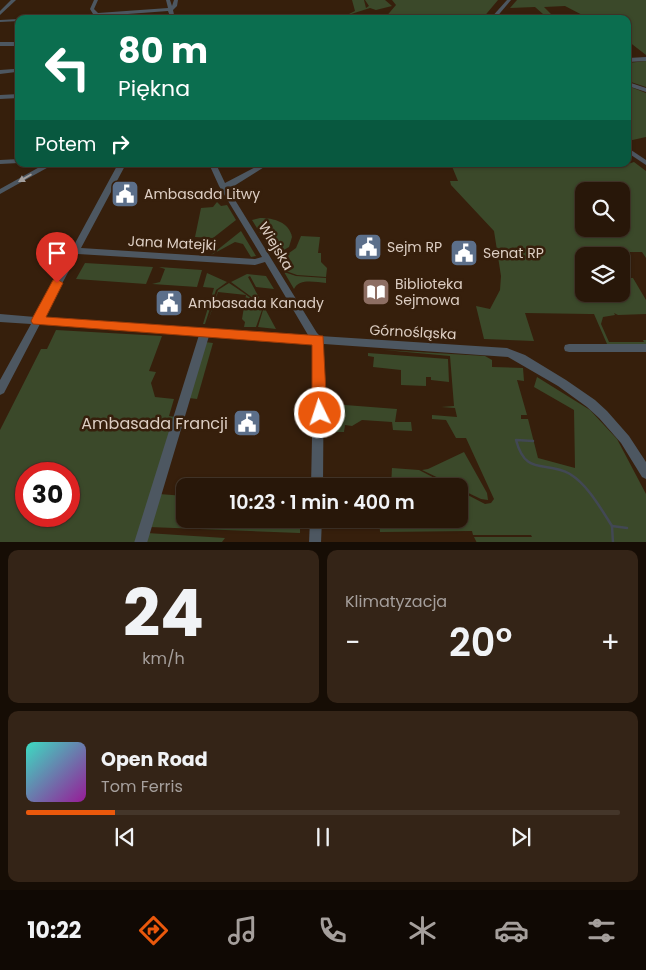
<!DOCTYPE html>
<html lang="pl">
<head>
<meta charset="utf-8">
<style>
  :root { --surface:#281709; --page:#342417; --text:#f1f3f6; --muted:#a59f9c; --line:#44362a; --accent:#ea580c }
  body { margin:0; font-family:Poppins,sans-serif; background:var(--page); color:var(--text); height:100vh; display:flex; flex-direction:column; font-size:19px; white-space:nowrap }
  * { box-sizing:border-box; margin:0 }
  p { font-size:16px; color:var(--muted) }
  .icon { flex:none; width:28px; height:28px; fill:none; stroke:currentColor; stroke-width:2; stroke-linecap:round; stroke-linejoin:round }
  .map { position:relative; height:542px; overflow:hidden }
  .sheet { display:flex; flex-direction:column; gap:8px; padding:8px; background:#160d05; flex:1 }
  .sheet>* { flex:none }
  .top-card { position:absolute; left:15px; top:15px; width:616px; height:152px; border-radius:10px; box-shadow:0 1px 4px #0004,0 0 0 1px var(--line); background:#0b6e4f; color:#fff; overflow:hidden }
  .controls { position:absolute; left:575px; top:182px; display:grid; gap:10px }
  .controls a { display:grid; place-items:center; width:55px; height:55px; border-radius:10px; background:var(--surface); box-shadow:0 1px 4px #0004,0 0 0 1px var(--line); font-size:25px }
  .speed { position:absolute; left:15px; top:462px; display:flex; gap:10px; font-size:25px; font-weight:700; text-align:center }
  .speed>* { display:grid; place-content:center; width:65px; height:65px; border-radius:50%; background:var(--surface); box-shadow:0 1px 4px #0004,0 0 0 1px var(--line); line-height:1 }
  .speed .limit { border:8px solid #d22; background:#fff; color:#111 }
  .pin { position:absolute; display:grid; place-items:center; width:42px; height:42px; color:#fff; margin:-51px -21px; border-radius:50% 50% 50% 0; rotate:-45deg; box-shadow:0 0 5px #0007 }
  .pin .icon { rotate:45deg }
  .me { position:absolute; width:55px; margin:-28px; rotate:356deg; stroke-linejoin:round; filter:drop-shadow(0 0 4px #0008) }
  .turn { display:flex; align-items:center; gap:18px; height:105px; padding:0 20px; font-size:22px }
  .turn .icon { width:65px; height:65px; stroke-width:2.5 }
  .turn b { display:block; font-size:35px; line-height:42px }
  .then { display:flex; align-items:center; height:48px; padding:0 20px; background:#0003; gap:10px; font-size:19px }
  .big { font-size:38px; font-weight:600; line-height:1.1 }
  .sheet .card { flex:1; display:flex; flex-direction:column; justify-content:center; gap:8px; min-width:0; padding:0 18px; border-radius:10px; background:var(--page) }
  .sheet .dial { align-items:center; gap:0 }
  .dial b { font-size:65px; line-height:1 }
  .song { display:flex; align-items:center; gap:15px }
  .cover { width:60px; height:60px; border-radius:8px; background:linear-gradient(135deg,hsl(170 70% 55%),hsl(300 70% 35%)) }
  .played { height:5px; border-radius:2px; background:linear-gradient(90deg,var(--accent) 15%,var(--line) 15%) }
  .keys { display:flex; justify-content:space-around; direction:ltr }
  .heat { display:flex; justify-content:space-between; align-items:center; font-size:28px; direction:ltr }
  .sheet .tiles { flex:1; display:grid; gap:8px; grid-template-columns:1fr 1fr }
  .card:last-child { grid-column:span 2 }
  .trip { position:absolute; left:176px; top:478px; width:292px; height:50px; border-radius:10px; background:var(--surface); box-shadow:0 1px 4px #0004,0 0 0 1px var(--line); font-weight:600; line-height:50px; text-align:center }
  .tab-bar { display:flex; height:80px; justify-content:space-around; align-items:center; background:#100904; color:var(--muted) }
  .tab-bar .icon { width:35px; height:35px }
  .tab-bar .current { color:var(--accent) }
  .tab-bar b { font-size:22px; color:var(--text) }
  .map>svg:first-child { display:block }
  .green { fill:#3b492a; fill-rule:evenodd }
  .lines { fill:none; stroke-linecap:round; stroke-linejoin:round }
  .stream { stroke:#424854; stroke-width:2.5 }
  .minor { fill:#4d5761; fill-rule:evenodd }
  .oneway { fill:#a39e9c }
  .route { fill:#ea580c; stroke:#983908 }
  .labels { text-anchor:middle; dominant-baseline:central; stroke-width:5; stroke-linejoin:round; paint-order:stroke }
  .poi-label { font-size:14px; fill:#ddcec3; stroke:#361f0c; text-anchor:start }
  .street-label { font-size:14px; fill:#ddcec3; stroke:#361f0c }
  .near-poi-label { font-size:16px; fill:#ddcec3; stroke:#361f0c; text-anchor:end }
</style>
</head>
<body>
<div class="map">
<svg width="646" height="543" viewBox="0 0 646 543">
  <rect width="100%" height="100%" fill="#361f0c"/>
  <!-- green -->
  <g class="green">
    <path d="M352,0H364L366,8L369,6L365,0H385L392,6L376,10L370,8L345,16L355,11Z"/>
    <path d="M392,0H498L482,19H384L396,5Z"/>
    <path d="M517,0H646V55L628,41V19H590L565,6L544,7L551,14H543L535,7L510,8Z"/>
    <path d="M646,61V87L628,81V63Z"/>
    <path d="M628,86L646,93V137L628,141Z"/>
    <path d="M634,162L646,171V258L642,252H619L621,256H584V294H621V257L631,274H626L628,278H633L646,300V314L618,315L614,313L615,315L603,317L601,324L609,342H644L643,340H646V344H607L594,314H590L525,313L534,341L484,339L476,306L490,309L500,290L501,276L494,231L451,185L450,181H458L451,164H628ZM584,191H621V229H584Z"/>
    <path d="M217,202L221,206L227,205L236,220L213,238L195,237L201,208L213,207Z"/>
    <path d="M260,218C274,218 289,222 292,237L289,247L275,255L273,254L252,220Z"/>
    <path d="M241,231L256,256L251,257L243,244L235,242L211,255Z"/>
    <path d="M301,236L320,237L318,253H321V262L327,268L326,277L297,275L283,270L278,261L296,248Z"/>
    <path d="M85,263L153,267L146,284L76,279Z"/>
    <path d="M159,267L202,270L197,287L152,284L160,282L165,269Z"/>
    <path d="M284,272L296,276L326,278V283C315,282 299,278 294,289Z"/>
    <path d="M207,273L227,282L216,290L205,324H203L214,288L203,287Z"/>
    <path d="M247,274L266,276L274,289L256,287L250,276L248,277L276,329L258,327L263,310L257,301L231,282Z"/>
    <path d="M229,283C241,291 253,298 262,310L256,327H244L245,322L242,319L246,295L218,292L207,324L218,290Z"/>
    <path d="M56,330L162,336L149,371L156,372L151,383L155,397L174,399L169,416L175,417L138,542H0V430L41,349H47ZM26,474H69V516H26Z"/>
    <path d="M205,342L213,343L197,399L189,398Z"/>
    <path d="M384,350L485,356L492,360V367L523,368L524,381L517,380L527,415H521V419H528L538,458L575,468L574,410L534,387L537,377L590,410L617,439L646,494V542L477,543L474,537H532L531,535H473L472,531L380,532L379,519H460V491L485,504L491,503L494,499L466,438H456L446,420L432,419V415L457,417L455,408L441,407L454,406L450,356Z"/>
    <path d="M368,353L448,359L449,382L431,380V377H426V386L401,385V370L373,367L374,357L368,356Z"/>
    <path d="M332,404L397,409L395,422H411L412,431L393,430L392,422L362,420L352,426L345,425L344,432H331Z"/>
    <path d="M464,452L487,493L488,500L481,499L460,489V486H455L422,470L428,469Z"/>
    <path d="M392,468L419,470L450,486H391Z"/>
    <path d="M159,494L185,496V519H300V533L149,527Z"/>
    <path d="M147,533L225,538L222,542L145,543Z"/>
  </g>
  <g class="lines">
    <!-- stream -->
    <g class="stream">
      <path d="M533,441L516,440C526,477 545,460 570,474C588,485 601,509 612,526"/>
      <path d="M613,543L612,526L627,528"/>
    </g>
    <!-- minor -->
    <g class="minor">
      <path d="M11,0H16L0,15V11Z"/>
      <path d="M94,0H98L94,9L98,13L168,8L166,0H170L172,6L174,0H178L177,6L173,10L175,19H171L168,11L101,16L102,19H98L96,16L40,19L93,14L90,9Z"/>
      <path d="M507,0H511L495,19H490Z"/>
      <path d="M19,19V21L0,22V20Z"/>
      <rect x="0" y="42" width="19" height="4"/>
      <path d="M646,57V61L628,62V58Z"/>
      <path d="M14,69L17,71L16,72L0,74V70Z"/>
      <path d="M628,82L646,88V92L628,86Z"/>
      <path d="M19,94V98L0,99V95Z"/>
      <path d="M628,148L646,160V165L628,153Z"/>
      <path d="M19,159V163L0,164V160Z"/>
      <path d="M45,164H54L0,194V189Z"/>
      <path d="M118,164H126L81,248L255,259L262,257L219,186L209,164H216L225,183L261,164H269L234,186L227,187L317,333L320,336L507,348L525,355L566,380L595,400L607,411L629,436L646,462V479L642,477L621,443L599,418L587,407L558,386L508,357L324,344L323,486H311L314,343L209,336L147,543H134L199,335L40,324L4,393L0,395V380L31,324L0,322V314L35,317ZM78,254L255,265L265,262L308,335L44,317Z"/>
      <path d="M401,164H410L406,166Z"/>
      <path d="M569,344H646V352H569L565,351L564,348L565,345Z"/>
      <path d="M310,519H322L321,543H309Z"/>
    </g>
  </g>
  <!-- one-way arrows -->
  <defs><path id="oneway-solid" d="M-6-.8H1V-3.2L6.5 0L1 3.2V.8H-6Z" transform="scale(1.25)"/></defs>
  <use class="oneway" href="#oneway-solid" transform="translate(25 178) rotate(150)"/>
  <!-- route -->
  <path class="route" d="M57,279L63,283L46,317L323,336L327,413L325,418L320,420L314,418L312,413V345L33,324L31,321L33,317L53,280Z"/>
  <!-- icons -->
  <defs>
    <symbol id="civic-square" viewBox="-11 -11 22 22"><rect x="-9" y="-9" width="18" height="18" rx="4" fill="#5c6f8a" stroke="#361f0c"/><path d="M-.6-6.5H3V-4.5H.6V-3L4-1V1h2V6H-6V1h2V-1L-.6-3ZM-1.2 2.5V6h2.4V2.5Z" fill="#fff"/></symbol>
    <symbol id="library-square" viewBox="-11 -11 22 22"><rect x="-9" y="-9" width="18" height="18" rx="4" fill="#8d6e63" stroke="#361f0c"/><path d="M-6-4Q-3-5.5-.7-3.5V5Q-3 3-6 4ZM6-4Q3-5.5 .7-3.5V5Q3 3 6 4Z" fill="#fff"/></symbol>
  </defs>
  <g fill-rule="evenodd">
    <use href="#civic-square" x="109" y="178" width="32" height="32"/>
    <use href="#civic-square" x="352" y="231" width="32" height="32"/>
    <use href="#civic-square" x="448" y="237" width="32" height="32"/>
    <use href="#library-square" x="360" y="276" width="32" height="32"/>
    <use href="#civic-square" x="153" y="287" width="32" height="32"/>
    <use href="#civic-square" x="231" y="407" width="32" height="32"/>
  </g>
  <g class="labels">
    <!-- poi labels -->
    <g class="poi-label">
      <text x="144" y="194">Ambasada Litwy</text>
      <text x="387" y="247">Sejm RP</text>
      <text x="483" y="253">Senat RP</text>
      <text x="395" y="284">Biblioteka<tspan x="395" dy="16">Sejmowa</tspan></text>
      <text x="188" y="303">Ambasada Kanady</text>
    </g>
    <!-- street labels -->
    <g class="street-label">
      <text transform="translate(172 243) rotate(3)">Jana Matejki</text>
      <text transform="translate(276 246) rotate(59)">Wiejska</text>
      <text transform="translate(413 332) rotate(3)">Górnośląska</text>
    </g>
    <!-- near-poi labels -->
    <g class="near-poi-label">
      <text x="228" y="423">Ambasada Francji</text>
    </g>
  </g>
</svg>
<div class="controls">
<a><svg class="icon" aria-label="search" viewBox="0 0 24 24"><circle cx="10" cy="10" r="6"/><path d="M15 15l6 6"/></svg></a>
<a><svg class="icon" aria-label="layers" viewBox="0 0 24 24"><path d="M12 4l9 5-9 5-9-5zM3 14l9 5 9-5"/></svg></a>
</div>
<div class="speed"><div class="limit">30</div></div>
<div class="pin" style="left:57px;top:283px;background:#d93025"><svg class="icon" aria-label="arrive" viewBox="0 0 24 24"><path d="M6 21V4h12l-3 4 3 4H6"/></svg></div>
<svg class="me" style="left:320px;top:413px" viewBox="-20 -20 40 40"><circle r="17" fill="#ea580c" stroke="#fff" stroke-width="3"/><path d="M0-11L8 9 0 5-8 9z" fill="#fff"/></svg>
<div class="trip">10:23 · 1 min · 400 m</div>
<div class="top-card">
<div class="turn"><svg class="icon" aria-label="left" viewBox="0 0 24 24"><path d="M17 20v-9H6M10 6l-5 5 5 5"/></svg><div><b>80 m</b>Piękna</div></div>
<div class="then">Potem<svg class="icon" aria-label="right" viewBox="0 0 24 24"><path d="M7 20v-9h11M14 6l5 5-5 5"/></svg></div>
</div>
</div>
<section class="sheet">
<div class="tiles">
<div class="card dial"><b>24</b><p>km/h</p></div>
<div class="card"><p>Klimatyzacja</p>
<div class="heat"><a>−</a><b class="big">20°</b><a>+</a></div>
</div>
<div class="card">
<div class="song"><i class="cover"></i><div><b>Open Road</b><p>Tom Ferris</p></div></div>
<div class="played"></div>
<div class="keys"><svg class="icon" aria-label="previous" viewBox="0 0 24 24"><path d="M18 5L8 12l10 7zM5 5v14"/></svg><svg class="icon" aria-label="pause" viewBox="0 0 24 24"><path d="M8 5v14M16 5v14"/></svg><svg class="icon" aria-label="next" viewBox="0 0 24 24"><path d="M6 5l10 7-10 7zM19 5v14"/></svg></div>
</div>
</div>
</section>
<nav class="tab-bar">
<b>10:22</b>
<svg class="icon current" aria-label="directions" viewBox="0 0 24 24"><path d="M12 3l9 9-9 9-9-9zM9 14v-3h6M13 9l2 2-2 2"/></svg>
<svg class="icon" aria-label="music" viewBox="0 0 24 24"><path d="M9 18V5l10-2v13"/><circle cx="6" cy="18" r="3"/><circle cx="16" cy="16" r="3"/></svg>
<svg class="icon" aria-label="phone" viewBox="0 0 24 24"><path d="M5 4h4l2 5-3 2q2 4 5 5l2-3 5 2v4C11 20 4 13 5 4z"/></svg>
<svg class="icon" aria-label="climate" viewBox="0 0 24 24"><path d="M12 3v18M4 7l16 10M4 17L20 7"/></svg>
<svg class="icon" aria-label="car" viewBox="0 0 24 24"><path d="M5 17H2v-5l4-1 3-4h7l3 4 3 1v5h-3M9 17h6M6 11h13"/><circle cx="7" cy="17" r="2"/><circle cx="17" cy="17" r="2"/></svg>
<svg class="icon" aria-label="filters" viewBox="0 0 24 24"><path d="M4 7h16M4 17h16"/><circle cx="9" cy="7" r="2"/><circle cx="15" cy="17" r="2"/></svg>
</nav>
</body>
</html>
